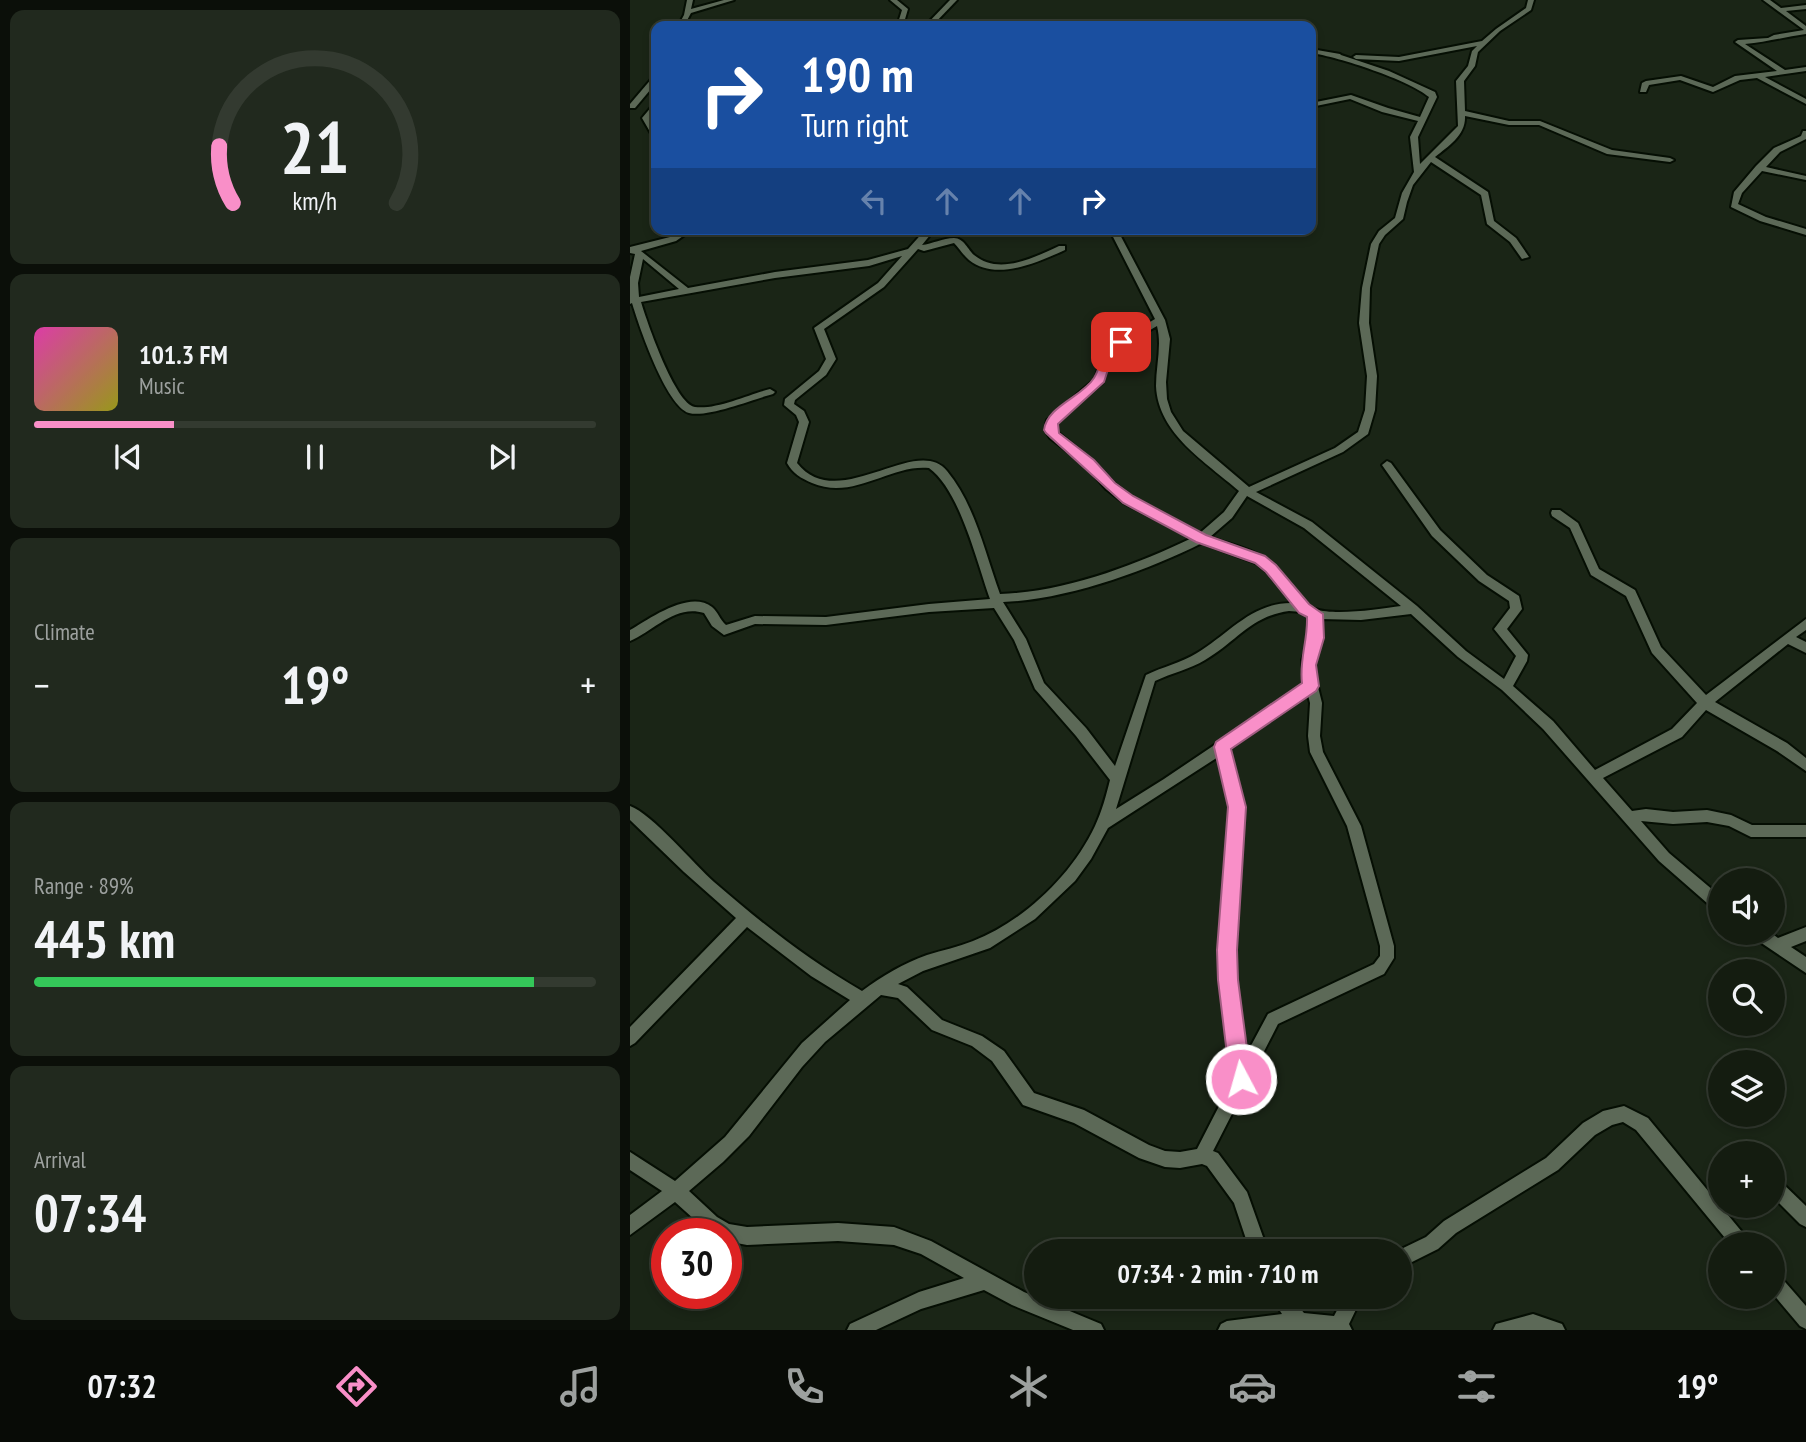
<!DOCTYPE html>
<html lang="en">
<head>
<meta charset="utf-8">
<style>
  :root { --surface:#141c10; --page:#21291e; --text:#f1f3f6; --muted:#9da19f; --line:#333a30; --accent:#f98fc8 }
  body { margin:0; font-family:"PT Sans Narrow",sans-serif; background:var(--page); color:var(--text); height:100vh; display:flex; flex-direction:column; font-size:26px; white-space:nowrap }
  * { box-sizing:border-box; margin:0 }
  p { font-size:23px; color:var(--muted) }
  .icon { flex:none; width:38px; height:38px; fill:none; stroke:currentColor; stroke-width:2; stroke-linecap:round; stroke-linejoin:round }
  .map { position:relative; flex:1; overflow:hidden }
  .sheet { display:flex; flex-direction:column; gap:10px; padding:10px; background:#0b0f09; width:630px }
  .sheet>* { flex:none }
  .hud { position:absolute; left:21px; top:21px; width:665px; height:214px; border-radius:14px; box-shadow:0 4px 10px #0003,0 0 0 2px var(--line); background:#1a4fa0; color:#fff; overflow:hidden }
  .fabs { position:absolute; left:1078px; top:868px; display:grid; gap:14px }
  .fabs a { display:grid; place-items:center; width:77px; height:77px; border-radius:50%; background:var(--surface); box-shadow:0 4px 10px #0003,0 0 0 2px var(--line); font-size:35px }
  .speed { position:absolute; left:21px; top:1218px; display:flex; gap:14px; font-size:35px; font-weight:700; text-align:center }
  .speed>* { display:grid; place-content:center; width:91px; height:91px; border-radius:50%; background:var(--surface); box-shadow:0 4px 10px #0003,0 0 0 2px var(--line); line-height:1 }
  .speed .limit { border:10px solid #d22; background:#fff; color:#111 }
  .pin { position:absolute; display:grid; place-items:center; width:60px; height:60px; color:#fff; margin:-30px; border-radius:14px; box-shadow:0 4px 10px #0006 }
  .me { position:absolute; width:77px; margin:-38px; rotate:354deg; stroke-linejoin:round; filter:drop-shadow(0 0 5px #0008) }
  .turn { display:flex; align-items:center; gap:24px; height:147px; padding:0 35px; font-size:32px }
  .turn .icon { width:91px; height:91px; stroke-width:2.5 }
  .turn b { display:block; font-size:49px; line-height:60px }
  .lanes { display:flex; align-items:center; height:66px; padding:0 35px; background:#0003; justify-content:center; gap:35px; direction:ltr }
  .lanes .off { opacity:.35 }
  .big { font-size:52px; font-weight:700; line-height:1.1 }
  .sheet .tile { flex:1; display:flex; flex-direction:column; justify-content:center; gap:10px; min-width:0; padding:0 24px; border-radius:14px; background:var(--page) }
  .sheet .dial { align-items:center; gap:0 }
  .dial svg { height:182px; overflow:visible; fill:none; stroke:var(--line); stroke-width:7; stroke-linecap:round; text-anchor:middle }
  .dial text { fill:var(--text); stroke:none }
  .song { display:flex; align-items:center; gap:21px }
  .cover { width:84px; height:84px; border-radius:10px; background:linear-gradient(135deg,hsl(320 70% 55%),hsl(60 70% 35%)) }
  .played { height:7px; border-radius:4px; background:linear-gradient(90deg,var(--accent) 25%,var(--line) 25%) }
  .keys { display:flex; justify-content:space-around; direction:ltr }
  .heat { display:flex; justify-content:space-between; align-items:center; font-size:38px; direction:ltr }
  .charge { height:10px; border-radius:5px; background:linear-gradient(90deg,#34c759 89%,var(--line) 0) }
  .trip { position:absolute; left:394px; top:1239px; width:388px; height:70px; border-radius:35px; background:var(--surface); box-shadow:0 4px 10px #0003,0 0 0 2px var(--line); font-weight:700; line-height:70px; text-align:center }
  .menu { display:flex; height:112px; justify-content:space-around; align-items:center; background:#080b06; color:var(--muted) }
  .menu .icon { width:49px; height:49px }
  .menu .selected { color:var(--accent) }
  .menu b { font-size:32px; color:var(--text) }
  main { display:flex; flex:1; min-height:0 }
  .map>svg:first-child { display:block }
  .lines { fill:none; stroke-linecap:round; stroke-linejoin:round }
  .minor-casing { stroke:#050e03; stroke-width:4 }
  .minor { fill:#5c6957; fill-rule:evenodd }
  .route { fill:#f98fc8; stroke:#a25d82; stroke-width:2 }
</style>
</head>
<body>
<main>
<section class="sheet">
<div class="tile dial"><svg viewBox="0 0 100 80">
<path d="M14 69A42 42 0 1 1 86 69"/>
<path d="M14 69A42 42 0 0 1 8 44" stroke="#f98fc8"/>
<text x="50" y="56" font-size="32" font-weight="700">21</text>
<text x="50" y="72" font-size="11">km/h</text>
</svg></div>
<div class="tile">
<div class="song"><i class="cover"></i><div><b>101.3 FM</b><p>Music</p></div></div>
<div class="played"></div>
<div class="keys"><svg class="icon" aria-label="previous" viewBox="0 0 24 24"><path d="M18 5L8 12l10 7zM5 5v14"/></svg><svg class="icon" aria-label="pause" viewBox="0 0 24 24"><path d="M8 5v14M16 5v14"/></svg><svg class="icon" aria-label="next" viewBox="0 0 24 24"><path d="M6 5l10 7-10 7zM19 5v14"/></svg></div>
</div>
<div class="tile"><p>Climate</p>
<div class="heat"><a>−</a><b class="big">19°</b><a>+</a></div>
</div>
<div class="tile"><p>Range · 89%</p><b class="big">445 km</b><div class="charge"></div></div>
<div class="tile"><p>Arrival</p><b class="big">07:34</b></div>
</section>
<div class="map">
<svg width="1176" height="1330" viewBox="0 0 1176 1330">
  <rect width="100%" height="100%" fill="#1a2516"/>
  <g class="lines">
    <defs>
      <g id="minor">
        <path d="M57,0H63L61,9L94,0H104L61,13L54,26H48L54,15Z"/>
        <path d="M260,0H267L278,9L273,26H267L272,10Z"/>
        <path d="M320,0H327L302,26H295Z"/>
        <path d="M898,0H904L901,10L870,31L848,52L845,66L834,81L835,111L879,121H910L982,150L1040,158L1044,160L1040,162L977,154L909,125H879L835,116C836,135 819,146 805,157L858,192L864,221L886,238L899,257L892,259L880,242L857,224L851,195L801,162L783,185L777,202L773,219L755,235L749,244L740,288L739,323L747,376L745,410L738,434L713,452L626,492L682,522L787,606L836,651L874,679L886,656L864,629L880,608L879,601L849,581L802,536L752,465L757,461L761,463L810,530L857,575L889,596L892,609L877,629L898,655L897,661L883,686L923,721L965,770L1042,729L1067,703L1022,653L996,596L961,575L940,528L922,516L921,513L922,510H930L948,523L969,569L1005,590L1031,647L1076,695L1176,619V630L1166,637L1176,642V653L1158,644L1085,702L1157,743L1176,758V771L1147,751L1076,710L1052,737L973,778L1002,811L1016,809L1043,812L1077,810L1101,815L1122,825H1176V837H1121L1099,826L1077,822L1043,824L1011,821L1039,853L1090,896V911L1085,910L1029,861L913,729L872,690L828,657L781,614L731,620L691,619L692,638L684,660V671L692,703L690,736L693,752L731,826L764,946V958L754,974L648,1024L583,1151L588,1153L617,1192L638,1251H620L604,1203L577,1166L572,1164L550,1168L535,1167L509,1158L444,1123L393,1105L362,1061L342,1046L302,1030L268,998L251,995L195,1042L172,1067L119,1136L93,1162L59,1191L87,1217L99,1224L117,1227L208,1223L264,1227L301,1241L394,1292L471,1324L474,1330H443L382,1305L354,1290L291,1309L246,1330H217L220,1324L289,1292L334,1278L291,1254L264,1245L208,1241L117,1245L96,1241V1234H83L75,1229L45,1202L0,1235V1215L32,1191L0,1170V1152L45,1181L95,1137L172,1043L220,1000L181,976L117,927L5,1043L0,1046V1027L106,918L54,872L0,820V806C22,814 64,864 84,882C130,922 178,960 232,991C252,976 274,963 297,955C313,950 328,947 343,941C394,921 442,875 465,826C472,811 476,796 480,780L446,736L405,689L384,640L364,608L299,612L196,625L125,624L94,635L82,626L74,613C45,604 24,631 0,641V630C19,619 60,589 82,607C88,612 90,620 96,625L125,616L196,617L299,604L360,599C347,563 330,490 299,468C260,464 224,501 182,483C171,478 163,474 157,463L169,422L166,415L154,405L155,399L189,371L196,359L184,328L248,283L272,256L239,266L145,278L11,302C17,322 45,404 65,407C86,410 120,394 140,389L145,392L143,394C124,399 77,418 59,413C36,406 9,326 2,303L0,304V277L5,254L0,253V247L40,237L53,229H63L46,241L11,251L58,288L145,272L238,260L278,249L296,229H305L292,245C302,244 313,238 324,238C334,238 338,250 344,255C369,276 405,257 429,246H435V250C408,262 366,282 339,260C333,255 329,248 324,243L294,251L288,249L254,287L194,329L206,359L196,375L165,400L164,404L174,411L179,422L167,463C208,515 286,433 317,471C345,505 355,553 370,594C435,592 503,566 562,538L494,503L476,489L455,465L420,438L415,430L417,420L465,379L473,353L480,346L525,319L479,229H487L535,320L540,339L536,382L537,399L541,412L553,431L619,487L705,448L728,432L735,410L737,376L729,323L732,288L741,244L749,231L765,218L772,193L784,172L780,137L788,121L752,112L720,99L681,107V103L721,95L758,108L790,117L799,97C779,80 709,57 681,53V49L710,54L711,55L759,71L805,92L807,97L788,137L790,164L828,126L826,81L838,66L842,51L847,46L769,61L726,59L723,57L726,55L769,57L852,41L866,29L896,8ZM13,259L49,289L9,297L8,283ZM527,326C532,346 526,365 526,386C528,434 576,462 609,491L594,512L570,533L502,497L484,483L463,461L425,430L426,423L473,382L481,356L486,350ZM617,496L674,528L771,606C750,609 705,616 685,609C670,603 656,577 644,565C628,550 601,545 580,537L602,518ZM572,543L626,563L637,572L663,603C622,602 599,634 567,653C551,663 532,667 516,675L485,766L456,728L414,683L396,639L373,602C435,600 517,571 572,543ZM659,611L672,612L679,616L680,638L672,660L675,684L534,779L486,809L525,681C542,673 560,669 575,660C606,642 621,616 659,611ZM678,695L680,703L678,736L680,752L717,826L750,946V956L744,964L638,1014L616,1055L605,980L604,950L614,807L599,749ZM588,757L600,807L590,950L591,980L603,1079L567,1149L550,1152L535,1151L519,1145L454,1110L404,1093L374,1051L352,1036L312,1020L277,987L268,984L293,971L360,948L405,919L445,881L461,859L478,828Z"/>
        <path d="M1133,0H1140L1151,8L1176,5V9L1156,11L1176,26V34C1155,37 1136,42 1115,44L1155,70L1176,67V71L1135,77L1176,99V104L1127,78L1110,80L1083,92L1050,80L1019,85L1016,92H1010L1012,83L1016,81L1051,76L1083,87L1105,76L1147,71L1105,42L1108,40L1138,38L1144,35L1174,30Z"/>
        <path d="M23,77H26V83L5,108H0V104Z"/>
        <path d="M23,105H26V111L20,118L26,129V137H23L12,118Z"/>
        <path d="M1173,131H1176V139L1150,152L1136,167L1176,176V180L1132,171L1112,193L1108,204L1136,217L1176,229V235L1130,221L1101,207L1104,192L1126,166L1144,148L1171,136Z"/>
        <path d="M1176,927V941L1161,947L1176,957V973L1124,938L1122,933H1141L1148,938Z"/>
        <path d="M994,1106L1018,1118L1117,1238L1120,1244H1100L1006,1130L993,1122L982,1125L965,1135L928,1170L826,1233L808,1249L770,1268V1251H767L796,1237L814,1221L916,1158L953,1123L973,1111Z"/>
        <path d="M1116,1142L1122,1144L1126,1153H1109L1108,1150L1110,1144Z"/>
        <path d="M1143,1178L1149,1180L1176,1206V1227L1170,1224L1143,1197Z"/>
        <path d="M1143,1272L1149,1275L1176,1306V1329L1170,1326L1143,1294Z"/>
        <path d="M641,1297H661L674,1313L704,1316L714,1297H732L719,1324L722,1330H588L591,1324L597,1321L652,1314Z"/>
        <path d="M903,1314L932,1324L935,1330H863L866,1324Z"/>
      </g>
    </defs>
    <!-- minor casing -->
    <use href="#minor" class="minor-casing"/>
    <!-- minor -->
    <use href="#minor" class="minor"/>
  </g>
  <!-- route -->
  <path class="route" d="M491,338L497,342L482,357L474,382L428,424L429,433L464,460L485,483L503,496L576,535L635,556L646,565L679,604L693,614L694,638L686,665L689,686L686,691L601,749L616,807L607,950L608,980L621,1079L618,1087L611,1090L603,1087L600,1079L588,980L587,950L598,807L584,747L586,742L672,683C669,660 678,640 677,617L669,613L636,572L625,563L566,542L493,503L416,433L414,430C417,406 452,397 464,378C474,362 468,346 491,338Z"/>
</svg>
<div class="fabs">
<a><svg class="icon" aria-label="sound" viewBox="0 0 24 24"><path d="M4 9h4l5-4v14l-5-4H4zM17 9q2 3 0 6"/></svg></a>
<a><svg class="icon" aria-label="search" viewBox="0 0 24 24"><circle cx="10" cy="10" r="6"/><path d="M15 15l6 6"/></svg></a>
<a><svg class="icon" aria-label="layers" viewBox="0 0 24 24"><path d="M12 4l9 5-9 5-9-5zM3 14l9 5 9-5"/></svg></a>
<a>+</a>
<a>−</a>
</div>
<div class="speed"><div class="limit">30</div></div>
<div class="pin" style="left:491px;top:342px;background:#d93025"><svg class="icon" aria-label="arrive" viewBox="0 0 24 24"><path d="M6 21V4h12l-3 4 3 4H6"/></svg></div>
<svg class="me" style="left:611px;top:1079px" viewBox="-20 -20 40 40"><circle r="17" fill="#f98fc8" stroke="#fff" stroke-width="3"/><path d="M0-11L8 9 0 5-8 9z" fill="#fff"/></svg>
<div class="trip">07:34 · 2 min · 710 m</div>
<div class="hud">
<div class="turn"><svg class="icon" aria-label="right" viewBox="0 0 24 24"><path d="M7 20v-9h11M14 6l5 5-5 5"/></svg><div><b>190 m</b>Turn right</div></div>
<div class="lanes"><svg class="icon off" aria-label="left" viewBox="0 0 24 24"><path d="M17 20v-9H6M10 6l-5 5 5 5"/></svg><svg class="icon off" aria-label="ahead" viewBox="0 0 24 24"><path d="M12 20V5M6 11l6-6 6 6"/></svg><svg class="icon off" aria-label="ahead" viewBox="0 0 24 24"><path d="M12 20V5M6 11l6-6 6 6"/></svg><svg class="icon" aria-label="right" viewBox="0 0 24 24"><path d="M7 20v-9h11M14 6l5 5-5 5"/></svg></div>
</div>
</div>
</main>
<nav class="menu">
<b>07:32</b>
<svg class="icon selected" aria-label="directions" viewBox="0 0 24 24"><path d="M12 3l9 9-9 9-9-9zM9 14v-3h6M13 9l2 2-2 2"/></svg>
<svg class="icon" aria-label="music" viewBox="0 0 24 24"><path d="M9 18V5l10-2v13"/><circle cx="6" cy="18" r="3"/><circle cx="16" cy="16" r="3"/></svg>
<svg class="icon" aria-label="phone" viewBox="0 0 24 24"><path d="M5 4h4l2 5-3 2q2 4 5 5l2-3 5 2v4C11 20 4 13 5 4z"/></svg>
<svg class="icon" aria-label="climate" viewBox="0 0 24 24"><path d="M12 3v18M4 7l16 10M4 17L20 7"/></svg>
<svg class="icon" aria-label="car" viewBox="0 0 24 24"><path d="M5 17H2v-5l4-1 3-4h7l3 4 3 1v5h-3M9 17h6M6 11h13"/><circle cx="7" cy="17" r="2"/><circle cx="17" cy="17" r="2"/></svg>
<svg class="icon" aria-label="filters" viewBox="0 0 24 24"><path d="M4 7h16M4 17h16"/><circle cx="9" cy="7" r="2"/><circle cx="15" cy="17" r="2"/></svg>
<b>19°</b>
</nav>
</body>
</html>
